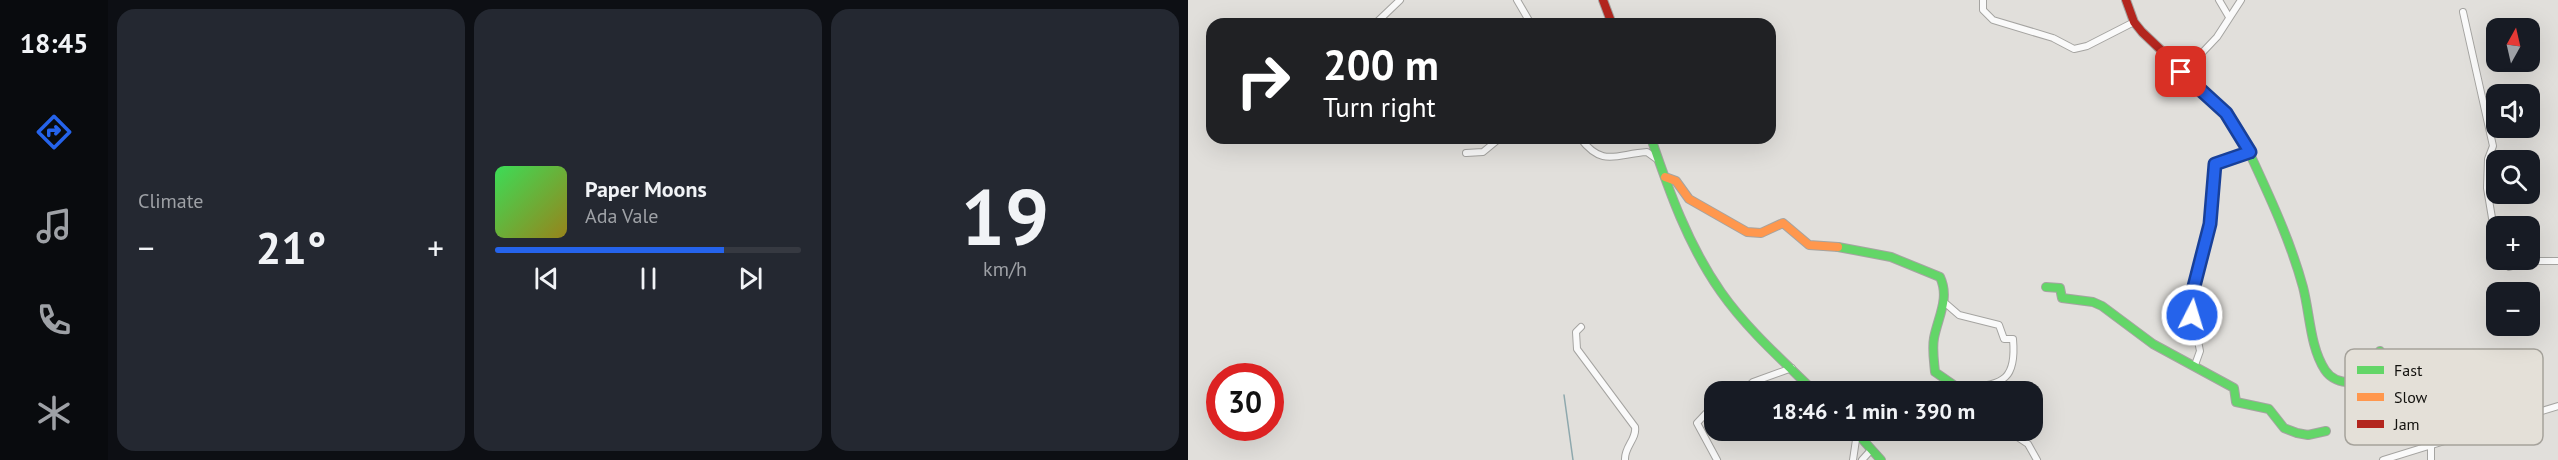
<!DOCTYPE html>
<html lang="en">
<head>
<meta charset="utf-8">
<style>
  :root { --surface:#171b24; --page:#242831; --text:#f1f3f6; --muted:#9ea1a6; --line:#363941; --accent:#2563eb }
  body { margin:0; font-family:"PT Sans",sans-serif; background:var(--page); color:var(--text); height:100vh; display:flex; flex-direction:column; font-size:22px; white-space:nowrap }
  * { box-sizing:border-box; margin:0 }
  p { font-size:20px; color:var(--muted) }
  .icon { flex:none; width:33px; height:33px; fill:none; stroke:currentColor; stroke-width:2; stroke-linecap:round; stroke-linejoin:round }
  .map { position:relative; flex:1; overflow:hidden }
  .details { display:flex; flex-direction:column; gap:9px; padding:9px; background:#0d0f14; width:1080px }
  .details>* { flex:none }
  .guide { position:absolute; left:18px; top:18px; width:570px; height:126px; border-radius:18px; box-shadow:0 6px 24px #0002; background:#202124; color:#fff; overflow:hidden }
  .needle { width:39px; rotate:8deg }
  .tools { position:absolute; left:1298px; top:18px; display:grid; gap:12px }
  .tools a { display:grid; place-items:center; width:54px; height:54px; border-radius:12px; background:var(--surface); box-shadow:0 6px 24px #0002; font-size:30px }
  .speed { position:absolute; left:18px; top:363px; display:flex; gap:12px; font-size:30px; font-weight:700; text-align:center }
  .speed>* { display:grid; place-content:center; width:78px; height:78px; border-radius:50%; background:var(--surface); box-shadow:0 6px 24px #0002; line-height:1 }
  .speed .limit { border:9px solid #d22; background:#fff; color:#111 }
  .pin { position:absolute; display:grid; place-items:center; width:51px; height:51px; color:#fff; margin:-26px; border-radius:12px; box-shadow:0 3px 9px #0006 }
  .me { position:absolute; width:66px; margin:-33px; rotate:5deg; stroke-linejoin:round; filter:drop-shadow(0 0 4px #0008) }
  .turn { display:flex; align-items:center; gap:21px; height:126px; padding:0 18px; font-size:27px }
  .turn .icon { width:78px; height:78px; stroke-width:2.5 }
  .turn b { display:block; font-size:42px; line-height:51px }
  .big { font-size:45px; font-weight:600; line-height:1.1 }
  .details .widget { flex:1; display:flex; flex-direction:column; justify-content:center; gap:9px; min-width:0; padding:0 21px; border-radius:18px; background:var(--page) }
  .details .dial { align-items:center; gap:0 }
  .dial b { font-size:78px; line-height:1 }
  .song { display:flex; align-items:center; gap:18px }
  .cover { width:72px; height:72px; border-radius:9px; background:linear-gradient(135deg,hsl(130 70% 55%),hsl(50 70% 35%)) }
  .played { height:6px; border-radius:3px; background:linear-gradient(90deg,var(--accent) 75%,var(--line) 75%) }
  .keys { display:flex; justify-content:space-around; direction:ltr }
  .heat { display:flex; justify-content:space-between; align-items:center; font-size:33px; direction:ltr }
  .details .tiles { flex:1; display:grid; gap:9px; grid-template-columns:repeat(3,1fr) }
  .trip { position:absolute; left:516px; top:381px; width:339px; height:60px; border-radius:18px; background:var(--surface); box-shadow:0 6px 24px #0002; font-weight:600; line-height:60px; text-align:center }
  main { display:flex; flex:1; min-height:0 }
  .tabs { display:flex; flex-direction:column; width:108px; justify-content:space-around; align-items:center; background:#090b0e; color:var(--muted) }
  .tabs .icon { width:42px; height:42px }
  .tabs .selected { color:var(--accent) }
  .tabs b { font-size:27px; color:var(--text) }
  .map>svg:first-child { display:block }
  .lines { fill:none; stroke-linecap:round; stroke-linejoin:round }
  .stream { stroke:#8ea8ad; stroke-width:1.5 }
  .street-casing { stroke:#a5a4a1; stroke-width:8 }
  .fast-casing { stroke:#a5a4a1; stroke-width:10 }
  .slow-casing { stroke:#a5a4a1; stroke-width:10 }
  .jam-casing { stroke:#a5a4a1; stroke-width:10 }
  .street { stroke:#fafafa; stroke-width:6 }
  .fast { stroke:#63d668; stroke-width:8 }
  .slow { stroke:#ff974d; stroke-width:8 }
  .jam { stroke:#b3261e; stroke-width:8 }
  .route-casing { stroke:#184099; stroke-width:15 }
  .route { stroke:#2563eb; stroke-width:10 }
  .key { fill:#e4e0d8; stroke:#a5a29b; stroke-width:1.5 }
  .key-label { font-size:16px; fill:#12110e }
</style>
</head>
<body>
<main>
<nav class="tabs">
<b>18:45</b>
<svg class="icon selected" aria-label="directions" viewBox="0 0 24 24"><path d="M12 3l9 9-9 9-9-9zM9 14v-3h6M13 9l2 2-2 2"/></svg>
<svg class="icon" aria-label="music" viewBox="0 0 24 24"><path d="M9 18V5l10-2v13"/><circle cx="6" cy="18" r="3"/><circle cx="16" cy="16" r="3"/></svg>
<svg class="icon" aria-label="phone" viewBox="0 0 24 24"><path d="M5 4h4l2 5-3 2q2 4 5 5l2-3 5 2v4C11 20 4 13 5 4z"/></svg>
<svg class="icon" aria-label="climate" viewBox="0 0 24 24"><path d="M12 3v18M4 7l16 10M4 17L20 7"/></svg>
</nav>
<section class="details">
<div class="tiles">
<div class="widget"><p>Climate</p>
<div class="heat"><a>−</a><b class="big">21°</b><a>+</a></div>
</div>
<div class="widget">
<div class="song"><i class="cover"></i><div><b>Paper Moons</b><p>Ada Vale</p></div></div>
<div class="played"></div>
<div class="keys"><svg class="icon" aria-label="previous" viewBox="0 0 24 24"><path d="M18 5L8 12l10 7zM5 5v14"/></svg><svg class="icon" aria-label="pause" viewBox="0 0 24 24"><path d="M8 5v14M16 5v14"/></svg><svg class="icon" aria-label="next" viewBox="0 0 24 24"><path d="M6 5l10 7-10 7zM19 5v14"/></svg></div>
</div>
<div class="widget dial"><b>19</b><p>km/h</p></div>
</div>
</section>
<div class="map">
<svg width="1370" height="460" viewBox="0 0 1370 460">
  <rect width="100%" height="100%" fill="#e1dfdb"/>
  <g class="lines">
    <!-- stream -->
    <path class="stream" d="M376,395L385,460"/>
    <defs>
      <g id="street">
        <path d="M329,0L343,24"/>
        <path d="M795,0V10L805,20L865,38L886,49L899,46L946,22"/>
        <path d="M1031,0L1041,17"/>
        <path d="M1275,12L1305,146L1300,159L1299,188L1308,242"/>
        <path d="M189,22L212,0"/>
        <path d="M995,73L1029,37L1053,0"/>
        <path d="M392,138C415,168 428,154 459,152L470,160"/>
        <path d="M278,153L295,152L312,138"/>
        <path d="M1314,260L1321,267L1344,261H1370"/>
        <path d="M756,302L771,315L811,325L816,339H825C829,384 812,383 774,390"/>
        <path d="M393,327L388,332L389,349L447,427C449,439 436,447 437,460"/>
        <path d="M1007,365L1012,351L1002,302L1022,224L1027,164L1062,152"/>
        <path d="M554,392L565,382L604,368"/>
        <path d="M526,405L509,423L529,460"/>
        <path d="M824,430L828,436L840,444L849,460"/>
        <path d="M1243,446V460"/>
        <path d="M665,460L669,433"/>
        <path d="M674,460L683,450"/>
        <path d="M1195,460L1370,406"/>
      </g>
      <g id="fast">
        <path d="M1045,123L1051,130C1074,181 1100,232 1115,287C1122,314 1122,347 1137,370C1148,387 1178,386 1188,369C1191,364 1191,356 1192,351"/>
        <path d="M463,138C481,191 500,245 533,292C559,329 594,360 627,392"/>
        <path d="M650,247L703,257L752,277C762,298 750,317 746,338C744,349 746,361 747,372L776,392"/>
        <path d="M858,287L872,288L874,298L905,302L914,306L965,344L1046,388L1048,402L1081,409L1096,428L1109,433L1120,435L1138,431"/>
        <path d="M666,430L693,460"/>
      </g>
      <path id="slow" d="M477,177L488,181L501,199L559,232L573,233L595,223L621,245L650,247"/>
      <g id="jam">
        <path d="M415,0L424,24"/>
        <path d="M938,0L946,22L954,32L1031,105L1045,123"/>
      </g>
    </defs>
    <!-- street casing -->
    <use href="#street" class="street-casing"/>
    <!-- fast casing -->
    <use href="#fast" class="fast-casing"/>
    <!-- slow casing -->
    <use href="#slow" class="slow-casing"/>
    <!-- jam casing -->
    <use href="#jam" class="jam-casing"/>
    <!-- street -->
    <use href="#street" class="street"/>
    <!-- fast -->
    <use href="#fast" class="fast"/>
    <!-- slow -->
    <use href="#slow" class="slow"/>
    <!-- jam -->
    <use href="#jam" class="jam"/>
  </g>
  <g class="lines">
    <defs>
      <path id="route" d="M993,72L1038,113L1062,152L1027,164L1022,224L1002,302L1004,315"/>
    </defs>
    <!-- route casing -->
    <use href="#route" class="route-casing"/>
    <!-- route -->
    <use href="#route" class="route"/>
  </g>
  <!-- legend -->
  <rect x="1157" y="349" width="198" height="96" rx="9" class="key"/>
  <rect x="1169" y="366" width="27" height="8" fill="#63d668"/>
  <rect x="1169" y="393" width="27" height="8" fill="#ff974d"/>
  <rect x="1169" y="420" width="27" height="8" fill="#b3261e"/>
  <g class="key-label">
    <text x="1206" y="376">Fast</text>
    <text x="1206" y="403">Slow</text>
    <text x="1206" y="430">Jam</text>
  </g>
</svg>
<div class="tools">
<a><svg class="needle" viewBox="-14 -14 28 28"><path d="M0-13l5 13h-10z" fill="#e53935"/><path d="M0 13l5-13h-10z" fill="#9ea1a6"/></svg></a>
<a><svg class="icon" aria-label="sound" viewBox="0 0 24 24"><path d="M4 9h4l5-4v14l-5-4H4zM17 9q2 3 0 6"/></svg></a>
<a><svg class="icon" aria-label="search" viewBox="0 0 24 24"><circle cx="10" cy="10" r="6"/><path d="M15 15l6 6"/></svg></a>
<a>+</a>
<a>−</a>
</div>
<div class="speed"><div class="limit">30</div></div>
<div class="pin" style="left:993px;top:72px;background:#d93025"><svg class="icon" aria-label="arrive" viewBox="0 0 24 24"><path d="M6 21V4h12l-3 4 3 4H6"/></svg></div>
<svg class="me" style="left:1004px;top:315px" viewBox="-20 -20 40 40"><circle r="17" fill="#2563eb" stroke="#fff" stroke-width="3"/><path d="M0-11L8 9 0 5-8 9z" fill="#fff"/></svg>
<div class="trip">18:46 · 1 min · 390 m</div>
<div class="guide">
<div class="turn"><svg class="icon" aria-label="right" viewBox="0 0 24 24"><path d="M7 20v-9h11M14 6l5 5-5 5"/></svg><div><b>200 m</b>Turn right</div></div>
</div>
</div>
</main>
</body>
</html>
